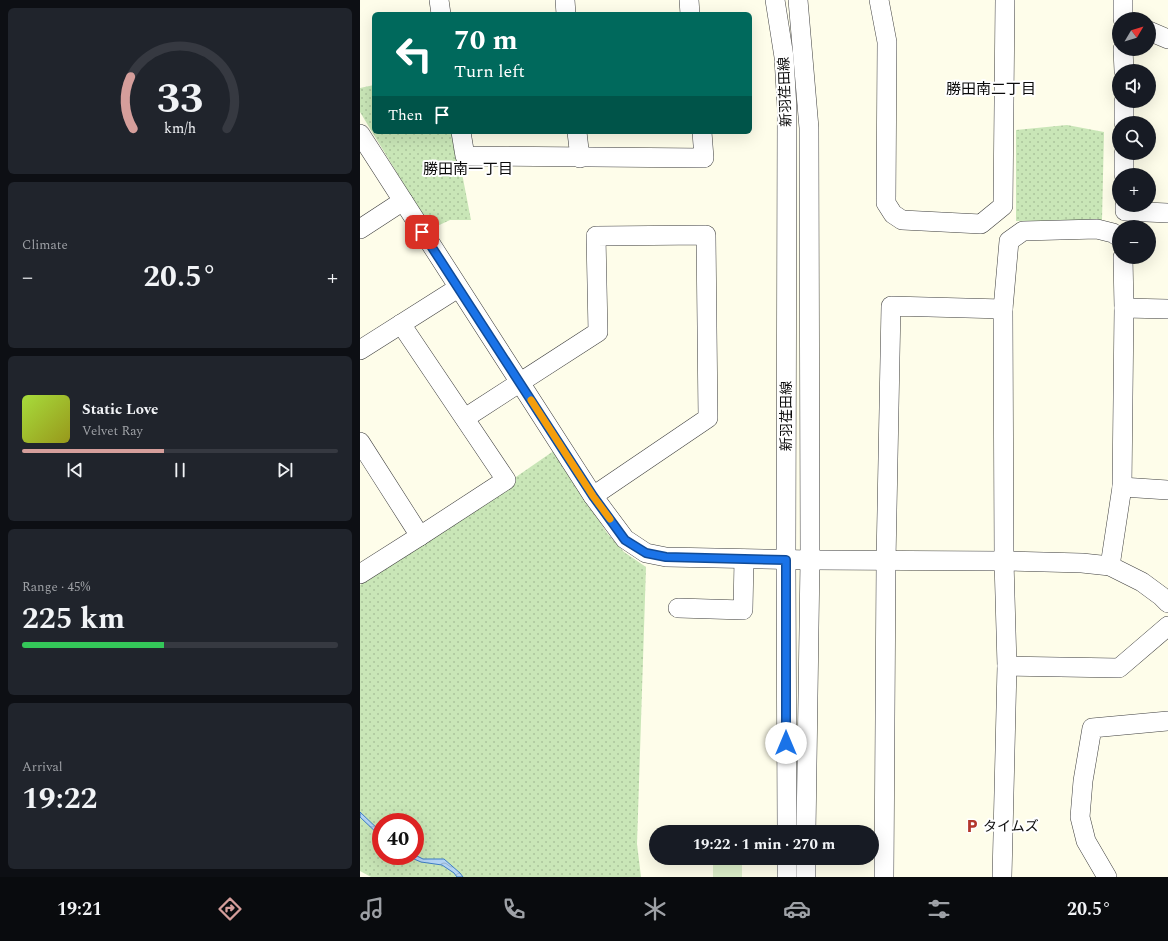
<!DOCTYPE html>
<html lang="en">
<head>
<meta charset="utf-8">
<style>
  :root { --surface:#171b24; --page:#20242c; --text:#f1f3f6; --muted:#9ea1a6; --line:#363941; --accent:#d59e9b }
  body { margin:0; font-family:Spectral,"Noto Sans JP",serif; background:var(--page); color:var(--text); height:100vh; display:flex; flex-direction:column; font-size:15px; white-space:nowrap }
  * { box-sizing:border-box; margin:0 }
  p { font-size:13px; color:var(--muted) }
  .icon { flex:none; width:22px; height:22px; fill:none; stroke:currentColor; stroke-width:2; stroke-linecap:round; stroke-linejoin:round }
  .map { position:relative; flex:1; overflow:hidden }
  .sheet { display:flex; flex-direction:column; gap:8px; padding:8px; background:#0d0f14; width:360px }
  .sheet>* { flex:none }
  .top-card { position:absolute; left:12px; top:12px; width:380px; height:122px; border-radius:6px; box-shadow:0 4px 16px #0002; background:#00695c; color:#fff; overflow:hidden }
  .needle { width:26px; rotate:52deg }
  .tools { position:absolute; left:752px; top:12px; display:grid; gap:8px }
  .tools a { display:grid; place-items:center; width:44px; height:44px; border-radius:50%; background:var(--surface); box-shadow:0 4px 16px #0002; font-size:20px }
  .speed { position:absolute; left:12px; top:813px; display:flex; gap:8px; font-size:20px; font-weight:700; text-align:center }
  .speed>* { display:grid; place-content:center; width:52px; height:52px; border-radius:50%; background:var(--surface); box-shadow:0 4px 16px #0002; line-height:1 }
  .speed .limit { border:6px solid #d22; background:#fff; color:#111 }
  .pin { position:absolute; display:grid; place-items:center; width:34px; height:34px; color:#fff; margin:-17px; border-radius:8px; box-shadow:0 2px 6px #0006 }
  .me { position:absolute; width:44px; margin:-22px; rotate:0deg; stroke-linejoin:round; filter:drop-shadow(0 0 3px #0008) }
  .turn { display:flex; align-items:center; gap:14px; height:84px; padding:0 16px; font-size:18px }
  .turn .icon { width:52px; height:52px; stroke-width:2.5 }
  .turn b { display:block; font-size:28px; line-height:34px }
  .then { display:flex; align-items:center; height:38px; padding:0 16px; background:#0003; gap:8px; font-size:15px }
  .big { font-size:30px; font-weight:700; line-height:1.1 }
  .sheet .widget { flex:1; display:flex; flex-direction:column; justify-content:center; gap:6px; min-width:0; padding:0 14px; border-radius:6px; background:var(--page) }
  .sheet .dial { align-items:center; gap:0 }
  .dial svg { height:104px; overflow:visible; fill:none; stroke:var(--line); stroke-width:7; stroke-linecap:round; text-anchor:middle }
  .dial text { fill:var(--text); stroke:none }
  .song { display:flex; align-items:center; gap:12px }
  .cover { width:48px; height:48px; border-radius:6px; background:linear-gradient(135deg,hsl(80 70% 55%),hsl(60 70% 35%)) }
  .played { height:4px; border-radius:2px; background:linear-gradient(90deg,var(--accent) 45%,var(--line) 45%) }
  .keys { display:flex; justify-content:space-around; direction:ltr }
  .heat { display:flex; justify-content:space-between; align-items:center; font-size:22px; direction:ltr }
  .charge { height:6px; border-radius:3px; background:linear-gradient(90deg,#34c759 45%,var(--line) 0) }
  .trip { position:absolute; left:289px; top:825px; width:230px; height:40px; border-radius:20px; background:var(--surface); box-shadow:0 4px 16px #0002; font-weight:700; line-height:40px; text-align:center }
  .tab-bar { display:flex; height:64px; justify-content:space-around; align-items:center; background:#090b0e; color:var(--muted) }
  .tab-bar .icon { width:28px; height:28px }
  .tab-bar .on { color:var(--accent) }
  .tab-bar b { font-size:18px; color:var(--text) }
  main { display:flex; flex:1; min-height:0 }
  .map>svg:first-child { display:block }
  .park { fill:url(#park-dots); fill-rule:evenodd }
  .pitch { fill:#dbedc8 }
  .water { fill:url(#water-waves); stroke:#3d7dc5 }
  .lines { fill:none; stroke-linecap:round; stroke-linejoin:round }
  .minor-casing { stroke:#3e3e3e; stroke-width:20 }
  .minor { stroke:#fff; stroke-width:19 }
  .route-casing { stroke:#114b97; stroke-width:10 }
  .route { stroke:#1a73e8; stroke-width:7 }
  .slow { stroke:#f59e0b; stroke-width:7 }
  .labels { text-anchor:middle; dominant-baseline:central; stroke-width:4; stroke-linejoin:round; paint-order:stroke }
  .street-label { font-size:14px; fill:#0b0b0b; stroke:#fff }
  .poi-label { font-size:14px; fill:#0b0b0b; stroke:#fff; text-anchor:start }
  .neighbourhood-label { font-size:15px; fill:#0b0b0b; stroke:#fff }
</style>
</head>
<body>
<main>
<section class="sheet">
<div class="widget dial"><svg viewBox="0 0 100 80">
<path d="M14 69A42 42 0 1 1 86 69"/>
<path d="M14 69A42 42 0 0 1 12 29" stroke="#d59e9b"/>
<text x="50" y="56" font-size="32" font-weight="700">33</text>
<text x="50" y="72" font-size="11">km/h</text>
</svg></div>
<div class="widget"><p>Climate</p>
<div class="heat"><a>−</a><b class="big">20.5°</b><a>+</a></div>
</div>
<div class="widget">
<div class="song"><i class="cover"></i><div><b>Static Love</b><p>Velvet Ray</p></div></div>
<div class="played"></div>
<div class="keys"><svg class="icon" aria-label="previous" viewBox="0 0 24 24"><path d="M18 5L8 12l10 7zM5 5v14"/></svg><svg class="icon" aria-label="pause" viewBox="0 0 24 24"><path d="M8 5v14M16 5v14"/></svg><svg class="icon" aria-label="next" viewBox="0 0 24 24"><path d="M6 5l10 7-10 7zM19 5v14"/></svg></div>
</div>
<div class="widget"><p>Range · 45%</p><b class="big">225 km</b><div class="charge"></div></div>
<div class="widget"><p>Arrival</p><b class="big">19:22</b></div>
</section>
<div class="map">
<svg width="808" height="877" viewBox="0 0 808 877">
  <defs>
    <pattern id="park-dots" width="8" height="8" patternUnits="userSpaceOnUse"><rect width="8" height="8" fill="#c9e6b7"/><path d="M2 2h.1M6 6h.1" fill="none" stroke="#abc49c" stroke-width="1.8" stroke-linecap="round"/></pattern>
    <pattern id="water-waves" width="16" height="10" patternUnits="userSpaceOnUse"><rect width="16" height="10" fill="#b2d2f2"/><path d="M0 5q4-4 8 0t8 0" fill="none" stroke="#98b3ce"/></pattern>
  </defs>
  <rect width="100%" height="100%" fill="#fefdea"/>
  <!-- park -->
  <g class="park">
    <path d="M14,85V132H94L111,220H90L71,229L0,112V88Z"/>
    <path d="M707,125L744,132L742,220L656,221V130Z"/>
    <path d="M195,450L247,533L264,552L286,567L277,844L281,877H11L0,871V585ZM21,822H55V856H21Z"/>
  </g>
  <!-- pitch -->
  <rect class="pitch" x="353" y="858" width="29" height="19"/>
  <!-- water -->
  <g class="water">
    <path d="M0,812L21,832V837L0,817Z"/>
    <path d="M55,855L63,859H84L100,873L103,877H97L94,873L82,865L61,862L47,856H55Z"/>
  </g>
  <g class="lines">
    <defs>
      <g id="minor">
        <path d="M79,0L81,14"/>
        <path d="M205,0L206,14"/>
        <path d="M329,0L330,14"/>
        <path d="M415,0L424,57L427,108L426,560L427,832"/>
        <path d="M438,0L449,128L450,560L446,832"/>
        <path d="M519,0L527,42L526,203L533,214L542,220L621,224L643,206L645,0"/>
        <path d="M763,19V0"/>
        <path d="M789,31L808,39"/>
        <path d="M763,49L764,71"/>
        <path d="M764,101V123"/>
        <path d="M101,132L105,156L344,158L342,132"/>
        <path d="M217,132L220,158"/>
        <path d="M0,134L233,496L265,539L286,553L306,557L450,560L644,561L722,563L750,566L782,582L801,596L808,603"/>
        <path d="M764,153V175"/>
        <path d="M765,205V211L808,213"/>
        <path d="M0,229L43,201"/>
        <path d="M764,308L808,309"/>
        <path d="M0,350L98,288"/>
        <path d="M105,418L238,332L236,236L346,235L348,418L233,496"/>
        <path d="M0,442L60,536"/>
        <path d="M762,487L808,490"/>
        <path d="M750,566L762,487L764,308L763,257"/>
        <path d="M0,574L60,536L146,480L41,324"/>
        <path d="M318,608L383,610L384,559"/>
        <path d="M647,666L759,668L808,626"/>
        <path d="M427,858V877"/>
        <path d="M446,858V877"/>
        <path d="M524,877L526,561L531,306L643,309"/>
        <path d="M642,877L647,666L644,561L643,309L649,241L663,231L737,229L753,233L759,237"/>
        <path d="M747,877L726,841L720,817L723,781L732,728L808,721"/>
      </g>
    </defs>
    <!-- minor casing -->
    <use href="#minor" class="minor-casing"/>
    <!-- minor -->
    <use href="#minor" class="minor"/>
  </g>
  <g class="lines">
    <defs>
      <path id="route" d="M62,232L233,496L265,540L286,553L306,557L426,560V743"/>
    </defs>
    <!-- route casing -->
    <use href="#route" class="route-casing"/>
    <!-- route -->
    <use href="#route" class="route"/>
    <!-- slow -->
    <path class="slow" d="M171,400L233,496L250,519"/>
  </g>
  <!-- icons -->
  <defs>
    <symbol id="parking-bare" viewBox="-9 -9 18 18"><path d="M-3.5-5.5H1a3.5 3.5 0 0 1 0 7H-1V5.5H-3.5ZM-1-3.4V-.6H.8a1.4 1.4 0 0 0 0-2.8Z" fill="#b3372c" stroke="#fff" stroke-width="2.5" paint-order="stroke"/></symbol>
  </defs>
  <g fill-rule="evenodd">
    <use href="#parking-bare" x="602" y="816" width="20" height="20"/>
  </g>
  <g class="labels">
    <!-- street labels -->
    <g class="street-label">
      <text transform="translate(425 92) rotate(-92)">新羽荏田線</text>
      <text transform="translate(426 416) rotate(-90)">新羽荏田線</text>
    </g>
    <!-- poi labels -->
    <g class="poi-label">
      <text x="623" y="826">タイムズ</text>
    </g>
    <!-- neighbourhood labels -->
    <g class="neighbourhood-label">
      <text x="631" y="89">勝田南二丁目</text>
      <text x="108" y="169">勝田南一丁目</text>
    </g>
  </g>
</svg>
<div class="tools">
<a><svg class="needle" viewBox="-14 -14 28 28"><path d="M0-13l5 13h-10z" fill="#e53935"/><path d="M0 13l5-13h-10z" fill="#9ea1a6"/></svg></a>
<a><svg class="icon" aria-label="sound" viewBox="0 0 24 24"><path d="M4 9h4l5-4v14l-5-4H4zM17 9q2 3 0 6"/></svg></a>
<a><svg class="icon" aria-label="search" viewBox="0 0 24 24"><circle cx="10" cy="10" r="6"/><path d="M15 15l6 6"/></svg></a>
<a>+</a>
<a>−</a>
</div>
<div class="speed"><div class="limit">40</div></div>
<div class="pin" style="left:62px;top:232px;background:#d93025"><svg class="icon" aria-label="arrive" viewBox="0 0 24 24"><path d="M6 21V4h12l-3 4 3 4H6"/></svg></div>
<svg class="me" style="left:426px;top:743px" viewBox="-20 -20 40 40"><circle r="19" fill="#fff"/><path d="M0-13L10 11 0 6-10 11z" fill="#1a73e8"/></svg>
<div class="trip">19:22 · 1 min · 270 m</div>
<div class="top-card">
<div class="turn"><svg class="icon" aria-label="left" viewBox="0 0 24 24"><path d="M17 20v-9H6M10 6l-5 5 5 5"/></svg><div><b>70 m</b>Turn left</div></div>
<div class="then">Then<svg class="icon" aria-label="arrive" viewBox="0 0 24 24"><path d="M6 21V4h12l-3 4 3 4H6"/></svg></div>
</div>
</div>
</main>
<nav class="tab-bar">
<b>19:21</b>
<svg class="icon on" aria-label="directions" viewBox="0 0 24 24"><path d="M12 3l9 9-9 9-9-9zM9 14v-3h6M13 9l2 2-2 2"/></svg>
<svg class="icon" aria-label="music" viewBox="0 0 24 24"><path d="M9 18V5l10-2v13"/><circle cx="6" cy="18" r="3"/><circle cx="16" cy="16" r="3"/></svg>
<svg class="icon" aria-label="phone" viewBox="0 0 24 24"><path d="M5 4h4l2 5-3 2q2 4 5 5l2-3 5 2v4C11 20 4 13 5 4z"/></svg>
<svg class="icon" aria-label="climate" viewBox="0 0 24 24"><path d="M12 3v18M4 7l16 10M4 17L20 7"/></svg>
<svg class="icon" aria-label="car" viewBox="0 0 24 24"><path d="M5 17H2v-5l4-1 3-4h7l3 4 3 1v5h-3M9 17h6M6 11h13"/><circle cx="7" cy="17" r="2"/><circle cx="17" cy="17" r="2"/></svg>
<svg class="icon" aria-label="filters" viewBox="0 0 24 24"><path d="M4 7h16M4 17h16"/><circle cx="9" cy="7" r="2"/><circle cx="15" cy="17" r="2"/></svg>
<b>20.5°</b>
</nav>
</body>
</html>
